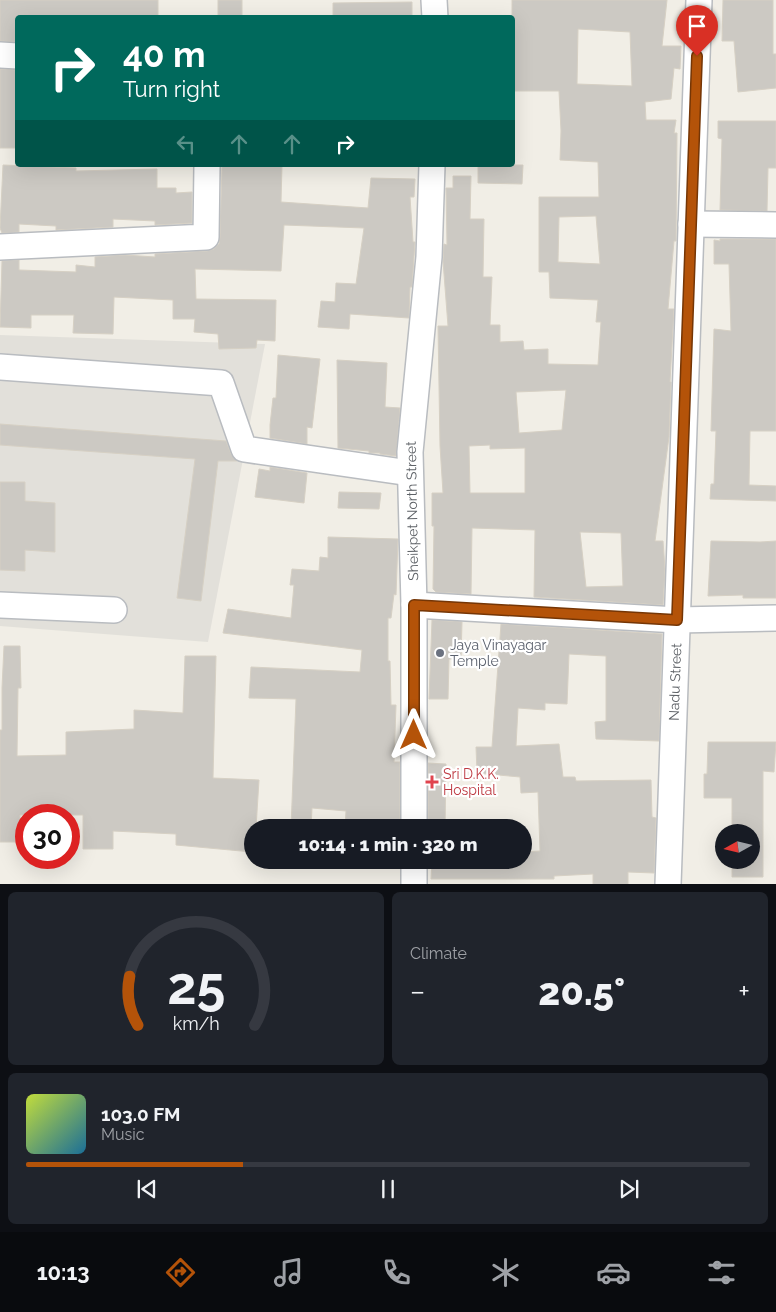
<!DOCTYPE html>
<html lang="en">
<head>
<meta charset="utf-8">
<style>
  :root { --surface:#171b24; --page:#20242c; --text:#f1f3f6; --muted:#9ea1a6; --line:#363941; --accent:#b45309 }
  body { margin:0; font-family:Raleway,sans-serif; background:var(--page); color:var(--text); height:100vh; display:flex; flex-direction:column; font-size:19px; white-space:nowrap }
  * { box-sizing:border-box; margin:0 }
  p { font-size:16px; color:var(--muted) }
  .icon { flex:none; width:28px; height:28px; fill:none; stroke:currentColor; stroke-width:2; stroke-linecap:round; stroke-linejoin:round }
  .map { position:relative; height:884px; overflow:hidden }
  .sheet { display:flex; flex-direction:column; gap:8px; padding:8px; background:#0d0f14; flex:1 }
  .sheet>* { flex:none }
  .guide { position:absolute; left:15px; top:15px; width:500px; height:152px; border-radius:5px; box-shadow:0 5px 20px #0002; background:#00695c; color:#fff; overflow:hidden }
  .needle { width:32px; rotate:262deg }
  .fabs { position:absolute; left:715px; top:824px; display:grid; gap:10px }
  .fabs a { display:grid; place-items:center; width:45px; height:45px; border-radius:50%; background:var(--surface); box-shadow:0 5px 20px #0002; font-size:25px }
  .speed { position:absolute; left:15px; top:804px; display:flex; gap:10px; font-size:25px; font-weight:700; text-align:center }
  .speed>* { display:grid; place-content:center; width:65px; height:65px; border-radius:50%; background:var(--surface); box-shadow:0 5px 20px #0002; line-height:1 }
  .speed .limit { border:8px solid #d22; background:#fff; color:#111 }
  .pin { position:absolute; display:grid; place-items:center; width:42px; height:42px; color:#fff; margin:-51px -21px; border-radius:50% 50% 50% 0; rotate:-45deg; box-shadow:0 0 5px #0007 }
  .pin .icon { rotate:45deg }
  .me { position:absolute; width:55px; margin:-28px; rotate:0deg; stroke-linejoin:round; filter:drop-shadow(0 0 4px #0008) }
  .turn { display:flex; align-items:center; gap:18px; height:105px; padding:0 25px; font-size:22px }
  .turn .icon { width:65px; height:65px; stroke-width:2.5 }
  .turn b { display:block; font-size:35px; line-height:42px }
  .lanes { display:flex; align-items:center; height:48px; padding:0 25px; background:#0003; justify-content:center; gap:25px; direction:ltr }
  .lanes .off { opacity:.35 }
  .big { font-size:38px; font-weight:800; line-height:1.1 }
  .sheet .widget { flex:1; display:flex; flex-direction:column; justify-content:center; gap:8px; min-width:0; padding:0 18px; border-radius:8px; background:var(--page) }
  .sheet .dial { align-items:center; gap:0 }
  .dial svg { height:130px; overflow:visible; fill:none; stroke:var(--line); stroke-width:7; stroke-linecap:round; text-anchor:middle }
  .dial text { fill:var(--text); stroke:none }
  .song { display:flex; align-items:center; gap:15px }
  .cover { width:60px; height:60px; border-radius:8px; background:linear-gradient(135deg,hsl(70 70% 55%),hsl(200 70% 35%)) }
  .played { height:5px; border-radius:2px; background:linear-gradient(90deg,var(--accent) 30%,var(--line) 30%) }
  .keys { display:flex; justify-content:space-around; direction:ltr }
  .heat { display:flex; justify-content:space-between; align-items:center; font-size:28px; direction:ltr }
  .sheet .tiles { flex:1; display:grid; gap:8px; grid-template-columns:1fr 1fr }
  .widget:last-child { grid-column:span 2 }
  .trip { position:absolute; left:244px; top:819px; width:288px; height:50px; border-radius:25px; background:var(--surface); box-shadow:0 5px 20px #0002; font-weight:800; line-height:50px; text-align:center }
  .menu { display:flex; height:80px; justify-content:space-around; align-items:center; background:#090b0e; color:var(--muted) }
  .menu .icon { width:35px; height:35px }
  .menu .selected { color:var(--accent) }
  .menu b { font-size:22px; color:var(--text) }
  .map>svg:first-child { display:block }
  .industrial { fill:#e2e0da }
  .building { fill:#ccc9c3; stroke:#d6d0c4; fill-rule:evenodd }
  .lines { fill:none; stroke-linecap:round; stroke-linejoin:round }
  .minor-casing { stroke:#b9bcc0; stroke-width:28 }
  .minor { stroke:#fff; stroke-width:25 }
  .route-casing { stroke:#753606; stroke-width:12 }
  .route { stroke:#b45309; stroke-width:9 }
  .worship-dot { fill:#6b7280; stroke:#fff; stroke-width:2 }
  .health-dot { fill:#e0444e; stroke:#fff; stroke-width:2 }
  .labels { text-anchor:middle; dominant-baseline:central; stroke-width:4.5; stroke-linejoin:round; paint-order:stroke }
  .street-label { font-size:14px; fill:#5e6267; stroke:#fff }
  .worship-label { font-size:14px; fill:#5b616d; stroke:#fff; text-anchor:start }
  .health-label { font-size:14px; fill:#be3a42; stroke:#fff; text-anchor:start }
</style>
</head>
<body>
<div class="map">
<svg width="776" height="885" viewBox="0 0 776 885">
  <rect width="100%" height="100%" fill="#f1eee6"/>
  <!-- industrial -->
  <path class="industrial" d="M0,335L265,344L208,642L0,626Z"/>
  <!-- building -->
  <g class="building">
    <path d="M0,0H158V18H18V42L0,41Z"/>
    <rect x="218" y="0" width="24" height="18"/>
    <path d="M512,0H667L662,46H681L680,69L674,68L671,99L645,102L646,120H676L674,133H677L676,241H674L668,309H674L670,382H671L669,437L655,541H663L665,569L663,605L534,597L535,530L472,528L471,594L436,592L433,589L434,526H432V493H443L440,446L438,326H448L443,261L444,244L447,245L446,188H453V176H471L470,219H484L483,277H492L490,325H500V342L523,341L524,350L548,349V364L598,365L601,322H596L598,300L550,298L549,272H539V197H599L598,162L560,160L561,131L559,91H512ZM578,29L630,32L632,86L577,84ZM596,216L600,264L558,262L559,217ZM566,390L562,430L519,433L516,392ZM490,445V449L525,448V493H470L469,446ZM580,532L621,533L623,586L586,587Z"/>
    <path d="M723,0H773V54H776V88L738,92L734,41H722Z"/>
    <path d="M412,2V18H333V3Z"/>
    <path d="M0,69L18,70V148H0Z"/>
    <path d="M718,121H776V168H768L767,211L720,210L722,139L718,138Z"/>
    <path d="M3,165L76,168V171L157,169V188H176V193L192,192V223L155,225V221L113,219V227L56,230V226L19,224V232L2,233L0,228Z"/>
    <path d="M222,165H282L281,202L368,208L371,178L415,179L414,197H410L413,242H415L412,287H410L409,318L350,314L349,329L318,327L321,301L335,302L336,283L356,284L364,228L284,225L281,271L195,269L196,299L276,300L275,341L257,340L256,348L219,349L218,334L194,332L195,319H173V300L114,297L113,334L73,333L74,315H31V328L0,327L2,261L19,260V270L76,272V265L95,267V257L125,255L155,257V254L207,251L214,249L219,244L220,237Z"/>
    <path d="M478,165H523L522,184L478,183Z"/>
    <path d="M720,239H776V431H750L749,485L776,486V501L710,499L711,484H714L716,431H711L714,329L731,331L729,264H714V240L720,241Z"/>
    <path d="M278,355L320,359L312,428L307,427V444L270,438V425L273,398H276Z"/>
    <path d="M337,360L387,363L385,407L400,408L396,456L380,454V453H369V451L338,448Z"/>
    <path d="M0,424L226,441L231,454L237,461H218L201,601L177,598L195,459L0,445Z"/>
    <path d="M270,467L307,473L304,503L255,497L259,469L270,471Z"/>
    <path d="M0,482H25V501L55,503V552L25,550V571L0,570Z"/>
    <path d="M339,492L381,493L379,509L338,508Z"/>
    <path d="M328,537L398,539L396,595L394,594L391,618H388V661H390L391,705H396L394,762H400V825L375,822V828H345L346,811L312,808L311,828H291L296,699L249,698L251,667L360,672L362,650L223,633L228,609L291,618L294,585H290L292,569L319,571L320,557L328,558Z"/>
    <path d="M711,541L760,542L776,541V598H743V595L708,596Z"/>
    <path d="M432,620L462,622L461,659H449L448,699H429Z"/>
    <path d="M501,624L662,634L659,741L596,739L595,722L606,721V656L569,654L567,704L545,703V710L518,708L516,746L559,744L563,777H575L576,781L651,780L652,817L656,818L654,873L628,872V885H593V874L554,876V879H431L432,860H522V852L540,851L538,792L521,793L520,777L477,773L476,747H492Z"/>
    <path d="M4,646H20L21,688H18L17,756L66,755V732L134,729V710L183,713L185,656H216L213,778L259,780L256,828H252V852L176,845V834L113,831V849H83V815H20V842H0V730H2V688Z"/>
    <path d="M708,742H776L774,772L763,771V877H732V860H751V832H732V798H704V774H707Z"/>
    <path d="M428,763L446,764L445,828H428Z"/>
  </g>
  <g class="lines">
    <defs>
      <g id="minor">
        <path d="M434,0L435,18"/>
        <path d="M0,55L18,56"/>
        <path d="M691,224L776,225"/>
        <path d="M0,247L206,237L207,165"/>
        <path d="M0,367L221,383L244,449L410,473"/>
        <path d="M0,605L114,610"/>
        <path d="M414,605L677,620L776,618"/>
        <path d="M414,828V605L410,452L429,257L432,165"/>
        <path d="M414,860V885"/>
        <path d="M668,885L699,0"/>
      </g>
    </defs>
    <!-- minor casing -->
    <use href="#minor" class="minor-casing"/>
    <!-- minor -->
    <use href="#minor" class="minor"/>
  </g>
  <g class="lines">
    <defs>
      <path id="route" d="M414,735V605L677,620L697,56"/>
    </defs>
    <!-- route casing -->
    <use href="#route" class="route-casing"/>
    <!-- route -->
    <use href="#route" class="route"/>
  </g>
  <!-- markers -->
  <circle class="worship-dot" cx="440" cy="653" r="5"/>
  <path class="health-dot" d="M429.5 774.5h5v5h5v5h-5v5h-5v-5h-5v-5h5z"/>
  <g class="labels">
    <!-- street labels -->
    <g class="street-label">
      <text transform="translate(412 511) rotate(-91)">Sheikpet North Street</text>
      <text transform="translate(675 682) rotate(-88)">Nadu Street</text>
    </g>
    <!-- worship labels -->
    <g class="worship-label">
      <text x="450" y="645">Jaya Vinayagar<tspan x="450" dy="16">Temple</tspan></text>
    </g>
    <!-- health labels -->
    <g class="health-label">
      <text x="443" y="774">Sri D.K.K.<tspan x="443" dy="16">Hospital</tspan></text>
    </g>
  </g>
</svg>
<div class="fabs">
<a><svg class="needle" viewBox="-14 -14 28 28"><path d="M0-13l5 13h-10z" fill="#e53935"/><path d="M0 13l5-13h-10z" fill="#9ea1a6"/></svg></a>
</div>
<div class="speed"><div class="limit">30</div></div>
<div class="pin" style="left:697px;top:56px;background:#d93025"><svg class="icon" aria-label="arrive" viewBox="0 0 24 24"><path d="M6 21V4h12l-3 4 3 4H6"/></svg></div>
<svg class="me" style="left:414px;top:735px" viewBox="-20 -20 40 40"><path d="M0-17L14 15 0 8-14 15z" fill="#b45309" stroke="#fff" stroke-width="4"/></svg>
<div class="trip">10:14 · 1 min · 320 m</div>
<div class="guide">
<div class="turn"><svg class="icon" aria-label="right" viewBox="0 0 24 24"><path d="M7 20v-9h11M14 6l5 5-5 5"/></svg><div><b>40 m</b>Turn right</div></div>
<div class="lanes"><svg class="icon off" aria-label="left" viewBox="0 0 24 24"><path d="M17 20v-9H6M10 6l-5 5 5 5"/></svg><svg class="icon off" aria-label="ahead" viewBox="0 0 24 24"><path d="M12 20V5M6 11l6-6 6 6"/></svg><svg class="icon off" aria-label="ahead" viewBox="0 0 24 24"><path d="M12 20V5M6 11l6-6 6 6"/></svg><svg class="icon" aria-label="right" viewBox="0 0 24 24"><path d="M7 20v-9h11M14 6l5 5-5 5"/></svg></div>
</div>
</div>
<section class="sheet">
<div class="tiles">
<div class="widget dial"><svg viewBox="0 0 100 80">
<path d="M14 69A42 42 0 1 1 86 69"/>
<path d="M14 69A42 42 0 0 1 9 39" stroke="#b45309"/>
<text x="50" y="56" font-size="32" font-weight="700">25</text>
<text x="50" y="72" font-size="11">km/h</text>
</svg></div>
<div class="widget"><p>Climate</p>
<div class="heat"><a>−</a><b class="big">20.5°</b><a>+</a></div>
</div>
<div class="widget">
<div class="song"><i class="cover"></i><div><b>103.0 FM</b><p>Music</p></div></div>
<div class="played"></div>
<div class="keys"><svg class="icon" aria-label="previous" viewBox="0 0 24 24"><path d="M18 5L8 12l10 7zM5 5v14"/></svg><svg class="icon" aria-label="pause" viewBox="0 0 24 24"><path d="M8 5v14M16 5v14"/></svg><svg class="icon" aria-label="next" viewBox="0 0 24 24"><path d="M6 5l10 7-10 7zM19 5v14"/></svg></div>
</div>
</div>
</section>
<nav class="menu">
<b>10:13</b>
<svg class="icon selected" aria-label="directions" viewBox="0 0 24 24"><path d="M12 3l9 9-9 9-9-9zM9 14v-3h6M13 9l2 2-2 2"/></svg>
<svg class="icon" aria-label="music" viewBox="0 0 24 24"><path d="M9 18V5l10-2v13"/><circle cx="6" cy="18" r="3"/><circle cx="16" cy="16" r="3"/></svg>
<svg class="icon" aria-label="phone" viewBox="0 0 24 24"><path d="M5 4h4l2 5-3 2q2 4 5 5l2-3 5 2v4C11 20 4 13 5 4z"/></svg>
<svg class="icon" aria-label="climate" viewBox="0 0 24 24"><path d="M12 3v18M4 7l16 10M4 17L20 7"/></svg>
<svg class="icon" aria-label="car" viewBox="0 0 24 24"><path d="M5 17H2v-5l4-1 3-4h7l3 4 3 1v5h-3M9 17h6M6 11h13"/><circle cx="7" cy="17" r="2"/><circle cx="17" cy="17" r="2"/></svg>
<svg class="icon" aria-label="filters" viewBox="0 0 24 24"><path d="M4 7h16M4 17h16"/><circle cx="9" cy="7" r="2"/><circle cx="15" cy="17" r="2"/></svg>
</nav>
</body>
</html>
